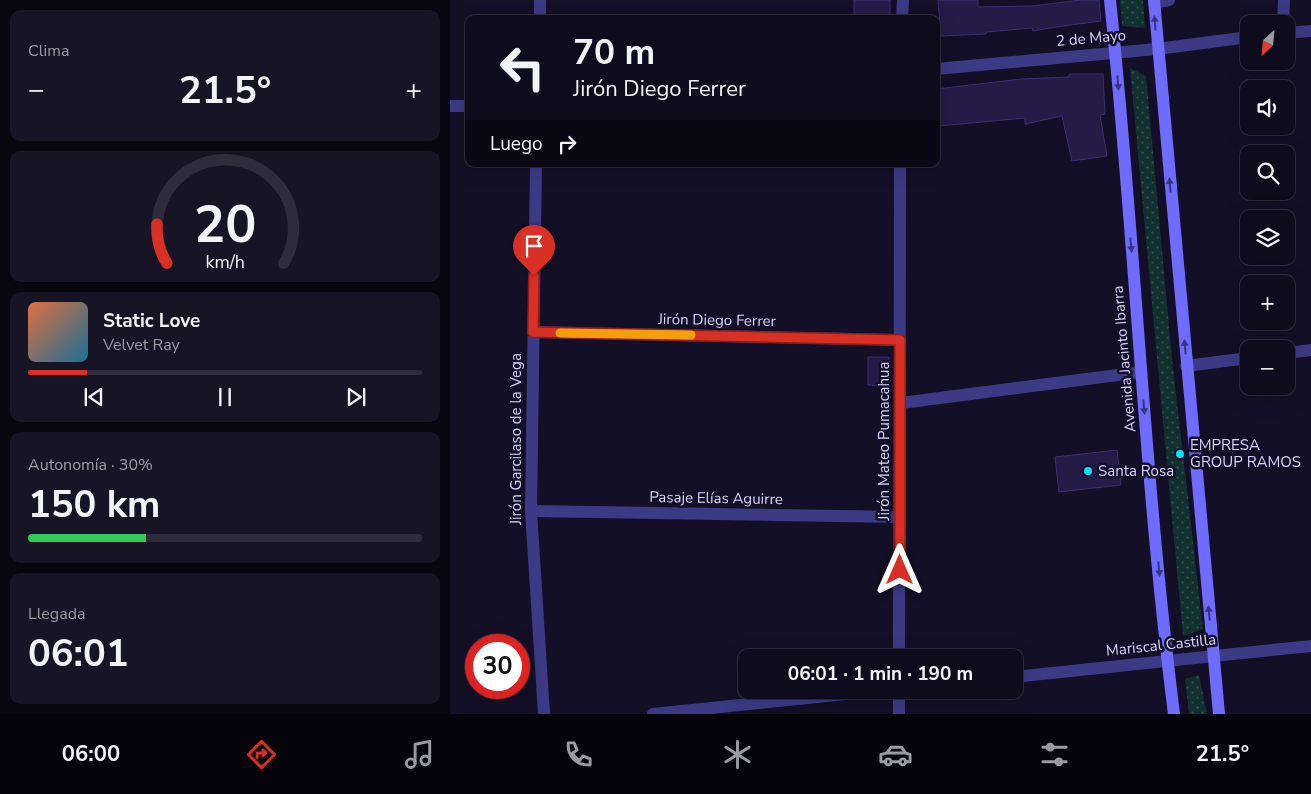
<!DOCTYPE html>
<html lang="es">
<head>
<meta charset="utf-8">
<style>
  :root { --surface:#0e0b1c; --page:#171425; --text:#f1f3f6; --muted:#9b9ba3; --line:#2e2b3b; --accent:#d93025 }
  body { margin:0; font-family:"Nunito Sans",sans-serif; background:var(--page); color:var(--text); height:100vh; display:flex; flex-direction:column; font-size:19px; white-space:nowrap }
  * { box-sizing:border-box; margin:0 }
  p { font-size:16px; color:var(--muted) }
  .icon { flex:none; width:28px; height:28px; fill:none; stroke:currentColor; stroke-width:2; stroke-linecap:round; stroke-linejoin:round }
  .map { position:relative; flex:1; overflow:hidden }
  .panel { display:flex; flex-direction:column; gap:10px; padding:10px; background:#08060f; width:450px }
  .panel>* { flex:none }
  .top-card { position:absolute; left:15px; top:15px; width:475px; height:152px; border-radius:10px; box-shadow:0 5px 20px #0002,0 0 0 1px var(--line); background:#0e0b1c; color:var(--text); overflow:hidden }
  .needle { width:32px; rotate:206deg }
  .controls { position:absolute; left:790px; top:15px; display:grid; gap:10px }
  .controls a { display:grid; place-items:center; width:55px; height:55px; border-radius:10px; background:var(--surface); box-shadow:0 5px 20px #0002,0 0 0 1px var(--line); font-size:25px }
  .speed { position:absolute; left:15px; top:634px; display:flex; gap:10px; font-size:25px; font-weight:700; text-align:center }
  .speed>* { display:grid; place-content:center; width:65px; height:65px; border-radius:50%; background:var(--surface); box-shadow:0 5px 20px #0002,0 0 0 1px var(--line); line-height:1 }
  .speed .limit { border:8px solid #d22; background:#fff; color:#111 }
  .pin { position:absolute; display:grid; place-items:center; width:42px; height:42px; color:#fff; margin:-51px -21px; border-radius:50% 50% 50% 0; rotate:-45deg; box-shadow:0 0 5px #0007 }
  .pin .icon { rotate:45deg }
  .me { position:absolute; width:55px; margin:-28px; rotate:0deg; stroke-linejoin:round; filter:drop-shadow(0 0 4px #0008) }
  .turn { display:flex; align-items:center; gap:18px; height:105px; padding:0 25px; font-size:22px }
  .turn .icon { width:65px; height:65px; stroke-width:2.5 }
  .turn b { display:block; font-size:35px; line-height:42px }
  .then { display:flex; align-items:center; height:48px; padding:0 25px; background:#0003; gap:10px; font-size:19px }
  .big { font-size:38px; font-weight:700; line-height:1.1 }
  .panel .widget { flex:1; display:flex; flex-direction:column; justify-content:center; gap:8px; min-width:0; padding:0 18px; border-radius:10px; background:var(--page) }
  .panel .dial { align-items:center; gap:0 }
  .dial svg { height:130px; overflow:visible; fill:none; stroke:var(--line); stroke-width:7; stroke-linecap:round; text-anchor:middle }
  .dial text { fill:var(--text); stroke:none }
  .song { display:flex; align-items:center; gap:15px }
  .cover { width:60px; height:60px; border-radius:8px; background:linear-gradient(135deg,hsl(20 70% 55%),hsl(200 70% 35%)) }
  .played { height:5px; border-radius:2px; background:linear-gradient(90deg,var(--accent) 15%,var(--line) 15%) }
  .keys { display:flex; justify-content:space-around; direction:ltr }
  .heat { display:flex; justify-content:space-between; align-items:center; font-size:28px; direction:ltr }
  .charge { height:8px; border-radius:4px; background:linear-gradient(90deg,#34c759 30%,var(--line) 0) }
  .trip { position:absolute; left:288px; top:649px; width:285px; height:50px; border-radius:10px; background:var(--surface); box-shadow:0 5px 20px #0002,0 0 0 1px var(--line); font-weight:700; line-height:50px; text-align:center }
  .dock { display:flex; height:80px; justify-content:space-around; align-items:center; background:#06040b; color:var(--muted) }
  .dock .icon { width:35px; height:35px }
  .dock .current { color:var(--accent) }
  .dock b { font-size:22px; color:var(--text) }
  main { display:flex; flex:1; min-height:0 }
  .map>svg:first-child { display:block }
  .grass { fill:url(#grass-dots) }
  .building { fill:#241b47; stroke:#3b2d73 }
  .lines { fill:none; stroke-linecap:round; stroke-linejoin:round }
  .lane { stroke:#3d3a85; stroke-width:12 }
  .street { stroke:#3d3a85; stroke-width:12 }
  .secondary { stroke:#6f6bff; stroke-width:12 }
  .oneway { fill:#38347d }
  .route-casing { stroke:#8d1f18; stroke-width:12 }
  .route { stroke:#d93025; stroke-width:9 }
  .slow { stroke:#f59e0b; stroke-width:9 }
  .poi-dot { fill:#00e5ff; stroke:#130f26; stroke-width:2 }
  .labels { text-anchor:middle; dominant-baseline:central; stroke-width:5; stroke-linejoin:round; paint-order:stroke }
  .street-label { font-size:15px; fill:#d9d4ff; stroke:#130f26 }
  .poi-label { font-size:15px; fill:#d9d4ff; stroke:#130f26; text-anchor:start }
</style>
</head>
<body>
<main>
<section class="panel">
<div class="widget"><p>Clima</p>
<div class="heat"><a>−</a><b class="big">21.5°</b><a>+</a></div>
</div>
<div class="widget dial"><svg viewBox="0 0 100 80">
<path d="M14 69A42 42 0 1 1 86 69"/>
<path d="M14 69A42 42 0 0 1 8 45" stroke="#d93025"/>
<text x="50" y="56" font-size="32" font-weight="700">20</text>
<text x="50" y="72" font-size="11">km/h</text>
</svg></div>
<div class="widget">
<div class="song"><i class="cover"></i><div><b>Static Love</b><p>Velvet Ray</p></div></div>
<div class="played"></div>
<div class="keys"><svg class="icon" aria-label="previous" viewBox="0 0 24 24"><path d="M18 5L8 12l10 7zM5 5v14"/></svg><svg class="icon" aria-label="pause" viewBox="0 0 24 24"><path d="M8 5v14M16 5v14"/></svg><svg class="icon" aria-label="next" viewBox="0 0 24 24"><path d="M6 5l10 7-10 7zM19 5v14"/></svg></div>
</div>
<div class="widget"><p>Autonomía · 30%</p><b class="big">150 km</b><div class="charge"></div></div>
<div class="widget"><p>Llegada</p><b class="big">06:01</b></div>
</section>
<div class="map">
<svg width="861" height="714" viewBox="0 0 861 714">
  <defs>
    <pattern id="grass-dots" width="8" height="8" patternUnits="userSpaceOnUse" patternTransform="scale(1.25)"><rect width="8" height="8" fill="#12302f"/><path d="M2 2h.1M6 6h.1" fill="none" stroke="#344d4e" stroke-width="1.8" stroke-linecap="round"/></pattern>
  </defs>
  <rect width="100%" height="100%" fill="#130f26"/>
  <!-- grass -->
  <g class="grass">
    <path d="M670,0H693L695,28L672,26Z"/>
    <path d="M680,68L696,76L722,359L753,629L733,636Z"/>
    <path d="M749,675L757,714H739L735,679Z"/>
  </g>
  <!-- building -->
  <g class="building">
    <rect x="404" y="0" width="36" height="19"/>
    <path d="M488,0H528V7L582,6L631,0H649L651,21L606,27L583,31L582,28L536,32V34L491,36Z"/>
    <path d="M619,74H653L655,114L650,115L657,156L622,161L612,116L575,124V118L489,126L486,89L571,79L619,77Z"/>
    <path d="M418,357H439V386L418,385Z"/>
    <path d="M667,450L671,485L609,492L605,457Z"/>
  </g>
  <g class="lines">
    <!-- lane -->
    <g class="lane">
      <path d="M704,3L719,0"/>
      <path d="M833,24L834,0"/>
    </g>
    <!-- street -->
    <g class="street">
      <path d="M90,19V0"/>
      <path d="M452,19L453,0"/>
      <path d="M836,33L861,31"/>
      <path d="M486,69L707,49L799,37"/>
      <path d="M0,106H19"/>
      <path d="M86,164L81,511L94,714"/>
      <path d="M83,332L450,340"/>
      <path d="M836,353L861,350"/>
      <path d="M736,366L799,358"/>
      <path d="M451,403L691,372"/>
      <path d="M81,511L450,517"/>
      <path d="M449,658L450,164"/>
      <path d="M564,677L861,646"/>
      <path d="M203,714L434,690"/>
      <path d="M449,714V690"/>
    </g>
    <!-- secondary -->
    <g class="secondary">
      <path d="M660,0C685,238 694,477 724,714"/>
      <path d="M704,0L769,714"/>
    </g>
  </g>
  <!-- one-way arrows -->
  <defs><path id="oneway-solid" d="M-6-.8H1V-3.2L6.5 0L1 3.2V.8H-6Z" transform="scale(1.25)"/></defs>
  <g class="oneway">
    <use href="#oneway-solid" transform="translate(705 23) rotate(-94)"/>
    <use href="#oneway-solid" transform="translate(668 83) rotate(85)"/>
    <use href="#oneway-solid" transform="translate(720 185) rotate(-95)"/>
    <use href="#oneway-solid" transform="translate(681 245) rotate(85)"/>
    <use href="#oneway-solid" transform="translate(735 347) rotate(-95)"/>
    <use href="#oneway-solid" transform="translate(694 407) rotate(85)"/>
    <use href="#oneway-solid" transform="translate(709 569) rotate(85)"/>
    <use href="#oneway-solid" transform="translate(759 613) rotate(-95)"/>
  </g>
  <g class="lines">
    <defs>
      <path id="route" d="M84,276L83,332L450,340V570"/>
    </defs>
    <!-- route casing -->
    <use href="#route" class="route-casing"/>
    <!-- route -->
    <use href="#route" class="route"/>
    <!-- slow -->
    <path class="slow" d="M110,333L241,335"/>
  </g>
  <!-- markers -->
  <g class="poi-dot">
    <circle cx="730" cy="454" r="5"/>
    <circle cx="638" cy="471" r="5"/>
  </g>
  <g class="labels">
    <!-- street labels -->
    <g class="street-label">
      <text transform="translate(641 38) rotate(-5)">2 de Mayo</text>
      <text transform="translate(267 320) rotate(1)">Jirón Diego Ferrer</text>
      <text transform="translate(674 359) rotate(-95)">Avenida Jacinto Ibarra</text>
      <text transform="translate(66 439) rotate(-90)">Jirón Garcilaso de la Vega</text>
      <text transform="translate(434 441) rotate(-90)">Jirón Mateo Pumacahua</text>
      <text transform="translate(266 498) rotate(1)">Pasaje Elías Aguirre</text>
      <text transform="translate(711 645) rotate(-6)">Mariscal Castilla</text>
    </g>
    <!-- poi labels -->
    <g class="poi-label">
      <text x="740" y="445">EMPRESA<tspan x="740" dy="17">GROUP RAMOS</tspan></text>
      <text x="648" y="471">Santa Rosa</text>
    </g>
  </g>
</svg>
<div class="controls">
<a><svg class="needle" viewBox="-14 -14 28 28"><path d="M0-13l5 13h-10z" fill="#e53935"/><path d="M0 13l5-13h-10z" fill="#9b9ba3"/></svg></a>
<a><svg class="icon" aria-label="sound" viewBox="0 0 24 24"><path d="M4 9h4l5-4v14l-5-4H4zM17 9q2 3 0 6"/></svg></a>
<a><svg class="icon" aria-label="search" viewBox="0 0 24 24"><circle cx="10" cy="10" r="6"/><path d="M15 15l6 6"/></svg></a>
<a><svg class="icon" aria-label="layers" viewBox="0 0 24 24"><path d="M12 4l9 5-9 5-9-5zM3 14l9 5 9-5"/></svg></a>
<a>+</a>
<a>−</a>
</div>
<div class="speed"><div class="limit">30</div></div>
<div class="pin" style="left:84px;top:276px;background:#d93025"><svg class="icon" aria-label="arrive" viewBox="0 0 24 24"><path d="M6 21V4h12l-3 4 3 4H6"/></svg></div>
<svg class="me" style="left:450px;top:570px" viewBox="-20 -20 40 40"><path d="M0-17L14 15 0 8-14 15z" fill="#d93025" stroke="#fff" stroke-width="4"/></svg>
<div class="trip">06:01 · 1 min · 190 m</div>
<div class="top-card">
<div class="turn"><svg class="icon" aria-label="left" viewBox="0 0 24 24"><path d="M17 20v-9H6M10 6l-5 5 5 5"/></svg><div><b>70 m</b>Jirón Diego Ferrer</div></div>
<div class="then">Luego<svg class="icon" aria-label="right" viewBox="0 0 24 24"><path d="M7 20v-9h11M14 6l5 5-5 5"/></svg></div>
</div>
</div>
</main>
<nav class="dock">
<b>06:00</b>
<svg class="icon current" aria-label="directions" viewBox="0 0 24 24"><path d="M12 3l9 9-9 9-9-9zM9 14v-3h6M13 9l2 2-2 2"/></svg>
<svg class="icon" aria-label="music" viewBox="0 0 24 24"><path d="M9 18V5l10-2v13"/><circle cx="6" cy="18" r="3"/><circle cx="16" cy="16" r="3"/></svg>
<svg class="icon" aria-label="phone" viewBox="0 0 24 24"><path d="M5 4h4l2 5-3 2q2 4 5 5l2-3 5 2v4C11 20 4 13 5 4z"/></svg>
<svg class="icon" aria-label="climate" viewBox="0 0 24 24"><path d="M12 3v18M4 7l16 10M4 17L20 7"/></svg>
<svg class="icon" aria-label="car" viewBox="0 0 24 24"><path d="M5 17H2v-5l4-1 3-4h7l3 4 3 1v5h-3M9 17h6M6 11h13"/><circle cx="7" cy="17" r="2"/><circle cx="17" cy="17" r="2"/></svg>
<svg class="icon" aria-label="filters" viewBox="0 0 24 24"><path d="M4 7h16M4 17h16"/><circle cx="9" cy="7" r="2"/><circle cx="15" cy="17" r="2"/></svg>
<b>21.5°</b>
</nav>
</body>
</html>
